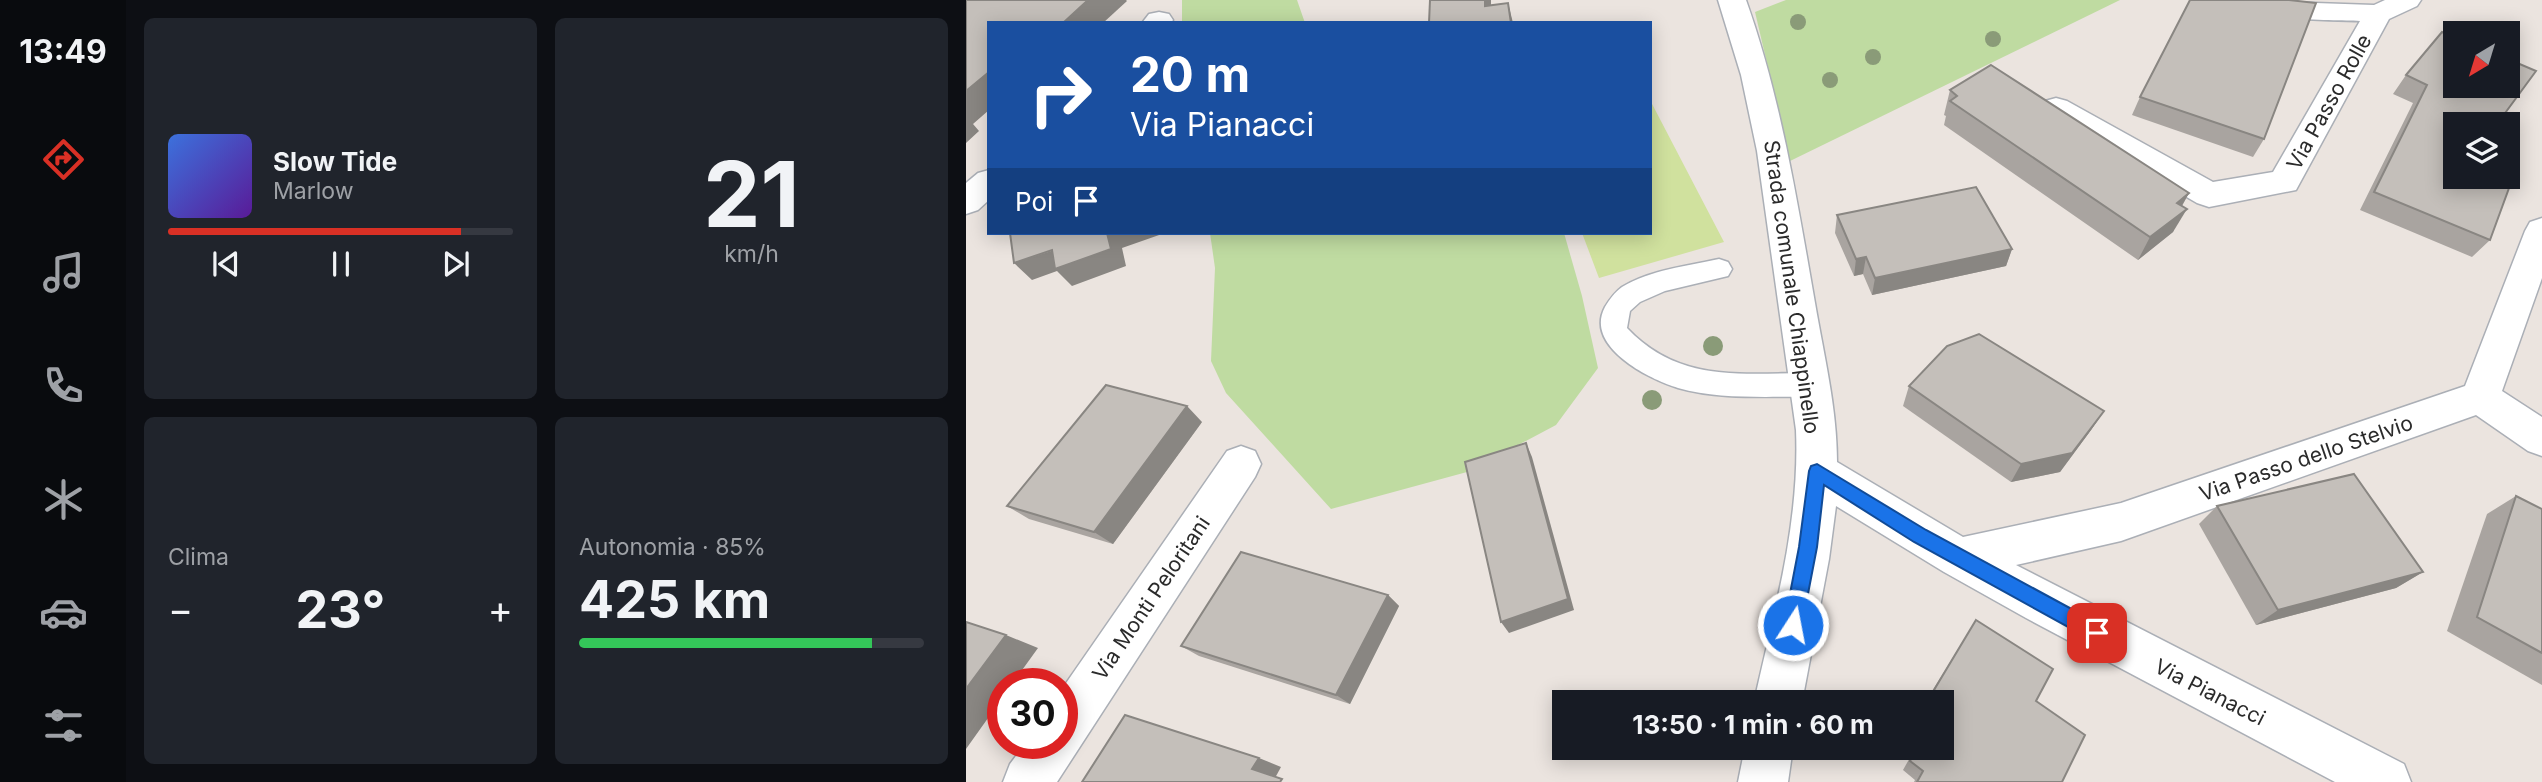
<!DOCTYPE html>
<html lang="it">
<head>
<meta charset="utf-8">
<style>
  :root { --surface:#171b24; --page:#20242c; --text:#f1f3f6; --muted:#9ea1a6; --line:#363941; --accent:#d93025 }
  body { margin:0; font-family:Inter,sans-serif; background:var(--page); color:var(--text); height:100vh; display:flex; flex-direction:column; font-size:26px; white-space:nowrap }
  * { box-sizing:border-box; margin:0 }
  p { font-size:23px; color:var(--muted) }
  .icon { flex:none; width:38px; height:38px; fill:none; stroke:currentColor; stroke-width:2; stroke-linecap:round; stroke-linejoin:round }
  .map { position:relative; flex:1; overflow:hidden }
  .panel { display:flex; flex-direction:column; gap:18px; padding:18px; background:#0d0f14; width:840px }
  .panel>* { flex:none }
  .guide { position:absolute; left:21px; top:21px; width:665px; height:214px; border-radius:0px; box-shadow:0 4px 18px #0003; background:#1a4fa0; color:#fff; overflow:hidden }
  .needle { width:46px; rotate:218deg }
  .controls { position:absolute; left:1477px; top:21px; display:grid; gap:14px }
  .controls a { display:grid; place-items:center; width:77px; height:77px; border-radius:0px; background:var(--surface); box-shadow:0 4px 18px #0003; font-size:35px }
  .speed { position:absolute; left:21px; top:668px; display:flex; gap:14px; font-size:35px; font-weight:700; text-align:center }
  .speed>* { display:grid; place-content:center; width:91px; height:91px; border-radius:50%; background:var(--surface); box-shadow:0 4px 18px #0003; line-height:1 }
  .speed .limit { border:10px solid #d22; background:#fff; color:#111 }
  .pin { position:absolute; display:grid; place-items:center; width:60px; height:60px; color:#fff; margin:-30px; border-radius:14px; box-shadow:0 4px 10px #0006 }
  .me { position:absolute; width:77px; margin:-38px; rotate:11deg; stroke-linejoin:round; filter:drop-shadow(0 0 5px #0008) }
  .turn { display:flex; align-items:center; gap:24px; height:147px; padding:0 28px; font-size:32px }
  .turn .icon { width:91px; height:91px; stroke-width:2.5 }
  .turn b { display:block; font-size:49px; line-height:60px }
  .then { display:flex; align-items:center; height:66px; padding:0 28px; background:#0003; gap:14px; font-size:26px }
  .big { font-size:52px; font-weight:700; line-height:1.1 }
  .panel .card { flex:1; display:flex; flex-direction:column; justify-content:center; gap:10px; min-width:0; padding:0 24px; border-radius:10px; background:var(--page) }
  .panel .dial { align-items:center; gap:0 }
  .dial b { font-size:91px; line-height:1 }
  .song { display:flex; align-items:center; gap:21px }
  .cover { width:84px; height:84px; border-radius:10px; background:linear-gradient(135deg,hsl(220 70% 55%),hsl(270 70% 35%)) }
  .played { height:7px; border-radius:4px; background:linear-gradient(90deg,var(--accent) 85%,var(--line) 85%) }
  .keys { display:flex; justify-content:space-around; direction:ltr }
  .heat { display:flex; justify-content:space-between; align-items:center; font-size:38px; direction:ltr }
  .charge { height:10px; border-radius:5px; background:linear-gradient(90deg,#34c759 85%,var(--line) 0) }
  .panel .tiles { flex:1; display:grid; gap:18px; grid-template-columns:repeat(2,1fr) }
  .trip { position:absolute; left:586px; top:690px; width:402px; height:70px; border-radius:0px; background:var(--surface); box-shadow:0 4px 18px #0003; font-weight:700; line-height:70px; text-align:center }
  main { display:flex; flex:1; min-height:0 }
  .tab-bar { display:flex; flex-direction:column; width:126px; justify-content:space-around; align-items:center; background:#090b0e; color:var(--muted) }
  .tab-bar .icon { width:49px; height:49px }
  .tab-bar .current { color:var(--accent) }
  .tab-bar b { font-size:32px; color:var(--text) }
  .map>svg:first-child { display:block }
  .green { fill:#bfdba1 }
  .pitch { fill:#d0e19e }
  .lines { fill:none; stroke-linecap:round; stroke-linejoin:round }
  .lane-casing { stroke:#abafb6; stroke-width:3 }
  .street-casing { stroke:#abafb6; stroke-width:3 }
  .lane { fill:#fff; fill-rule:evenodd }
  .street { fill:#fff; fill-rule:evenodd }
  .tree { fill:#8a9b78 }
  .wall { fill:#a9a4a0 }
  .shaded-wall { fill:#898682 }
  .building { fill:#c4bfba; stroke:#898682; stroke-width:2 }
  .route { fill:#1a73e8; stroke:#114b97; stroke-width:2 }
  .labels { text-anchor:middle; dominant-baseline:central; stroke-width:5; stroke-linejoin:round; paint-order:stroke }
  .street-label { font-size:21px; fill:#2b2b2b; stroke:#fff }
</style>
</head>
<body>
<main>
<nav class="tab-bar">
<b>13:49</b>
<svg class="icon current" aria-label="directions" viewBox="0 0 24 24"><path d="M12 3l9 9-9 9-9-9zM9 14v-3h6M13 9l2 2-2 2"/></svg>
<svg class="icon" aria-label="music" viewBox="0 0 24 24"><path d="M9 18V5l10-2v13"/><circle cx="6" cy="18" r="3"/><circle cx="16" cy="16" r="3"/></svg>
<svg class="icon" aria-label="phone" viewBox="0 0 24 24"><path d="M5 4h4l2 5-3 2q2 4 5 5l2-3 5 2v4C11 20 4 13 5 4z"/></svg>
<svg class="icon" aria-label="climate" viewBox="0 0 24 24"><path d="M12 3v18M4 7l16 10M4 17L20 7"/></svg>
<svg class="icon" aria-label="car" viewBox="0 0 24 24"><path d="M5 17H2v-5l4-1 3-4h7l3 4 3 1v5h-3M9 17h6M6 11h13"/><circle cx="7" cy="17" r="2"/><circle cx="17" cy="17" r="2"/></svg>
<svg class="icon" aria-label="filters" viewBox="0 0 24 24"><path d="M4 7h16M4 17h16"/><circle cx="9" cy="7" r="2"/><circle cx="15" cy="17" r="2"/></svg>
</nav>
<section class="panel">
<div class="tiles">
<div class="card">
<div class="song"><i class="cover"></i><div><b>Slow Tide</b><p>Marlow</p></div></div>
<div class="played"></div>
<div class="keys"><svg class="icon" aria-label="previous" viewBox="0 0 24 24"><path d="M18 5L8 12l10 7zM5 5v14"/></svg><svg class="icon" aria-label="pause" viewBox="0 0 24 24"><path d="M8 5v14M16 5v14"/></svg><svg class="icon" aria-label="next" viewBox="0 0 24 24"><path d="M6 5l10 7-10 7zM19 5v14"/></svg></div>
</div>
<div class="card dial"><b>21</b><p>km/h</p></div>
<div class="card"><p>Clima</p>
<div class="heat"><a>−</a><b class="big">23°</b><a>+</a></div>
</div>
<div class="card"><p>Autonomia · 85%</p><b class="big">425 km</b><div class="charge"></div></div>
</div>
</section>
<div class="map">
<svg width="1576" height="782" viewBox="0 0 1576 782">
  <rect width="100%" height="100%" fill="#ebe4df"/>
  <!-- green -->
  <g class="green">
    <path d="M216,0H331L339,23H216Z"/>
    <path d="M820,0H1154L824,161L789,12Z"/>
    <path d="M244,233H598L616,296L632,368L590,425L501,472L365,509L260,393L245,361L249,268Z"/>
  </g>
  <!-- pitch -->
  <path class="pitch" d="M684,100L758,242L633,278L616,233H684Z"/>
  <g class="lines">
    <defs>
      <path id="lane" d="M753,259L762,262L766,269L762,276L699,291L674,302L664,311L661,328C713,383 774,373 844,373L854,377L858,385L854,393L844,397C800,396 754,400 712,388C682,379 618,346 639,307C644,299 648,293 656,287C684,270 721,266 753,259Z"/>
      <g id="street">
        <path d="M752,0H780C815,98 831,200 849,303C858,356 871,408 871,462L997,537L1155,503L1499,386L1559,231L1564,222L1576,218V278L1536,391L1576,417V456L1562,451L1510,415L1155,541L1050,565L1438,764L1445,782H1369L1060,618L978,572L870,506L863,559L836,702H788C808,612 834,523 830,430L791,151L775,75Z"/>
        <path d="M1259,0L1408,5L1419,0H1455L1451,6L1423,19L1330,190L1243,207L1231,203L1079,115L1075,108L1079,101L1090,98L1101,101L1247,182L1307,172L1394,21C1367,20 1274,21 1259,0Z"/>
        <path d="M193,12L203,14L207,20L205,23H176L183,14Z"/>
        <path d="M23,170V200L12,210L0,214V183L12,173Z"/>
        <path d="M275,446L289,451L295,464L289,477L91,782H37L44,764L59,744H96V689L261,451Z"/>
        <path d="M779,747H827L822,782H772Z"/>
      </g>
    </defs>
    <!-- lane casing -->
    <use href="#lane" class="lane-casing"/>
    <!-- street casing -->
    <use href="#street" class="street-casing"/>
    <!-- lane -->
    <use href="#lane" class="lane"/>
    <!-- street -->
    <use href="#street" class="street"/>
  </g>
  <!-- trees -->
  <g class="tree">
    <circle cx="832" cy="22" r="8"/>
    <circle cx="1027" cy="39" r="8"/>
    <circle cx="907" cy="57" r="8"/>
    <circle cx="864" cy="80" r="8"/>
    <circle cx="747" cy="346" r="10"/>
    <circle cx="686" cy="400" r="10"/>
  </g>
  <!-- wall -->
  <g class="wall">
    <path d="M1476,32L1489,177L1524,240L1506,257L1394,210L1447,103L1427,94L1440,75Z"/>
    <path d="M984,90L1223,193L1216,206L1207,232L1172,260L978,125L980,116L978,115Z"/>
    <path d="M1174,97L1298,139L1287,157L1166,115Z"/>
    <path d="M871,215L1046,249L1040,266L906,295L897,274L888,276L869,233Z"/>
    <path d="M943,386L1138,411L1125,430L1094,472L1045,482L937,406Z"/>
    <path d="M236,422L147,544L63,519L41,506Z"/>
    <path d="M1550,496L1576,509V685L1481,631L1521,514Z"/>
    <path d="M1251,506L1457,572L1430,588L1290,625L1233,524Z"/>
    <path d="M422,595L433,606L384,704L233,656L215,646Z"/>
    <path d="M1010,620L1070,701L1096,782H948L949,780L937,770L950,747H976V702L960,701Z"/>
  </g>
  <!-- shaded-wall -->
  <g class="shaded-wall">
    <path d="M122,0H160L161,1L137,23H97Z"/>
    <path d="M519,0H525V23L519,6Z"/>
    <path d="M542,3L547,23H545Z"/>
    <path d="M23,72V110L7,124L13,131L0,143V91Z"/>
    <path d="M1223,193L1210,216L1211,203Z"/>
    <path d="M1221,209L1207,232L1172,260L1184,237Z"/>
    <path d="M141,233H195L196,234L156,248L160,266L106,286L91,271L66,280L48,263Z"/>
    <path d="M1046,249L1040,266L906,295L909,278Z"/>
    <path d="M900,257L897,274L888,276L890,259Z"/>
    <path d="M221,406L236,422L147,544L128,532Z"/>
    <path d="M1138,411L1125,430L1094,472L1045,482L1055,464Z"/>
    <path d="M560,443L566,457L608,610L543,633L535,622Z"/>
    <path d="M1457,572L1430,588L1290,625L1312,610Z"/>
    <path d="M422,595L433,606L384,704L370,695Z"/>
    <path d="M40,635L72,648L46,684H37V697L0,749V689Z"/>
    <path d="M293,758L315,767L309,778L286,769Z"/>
  </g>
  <!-- building -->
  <g class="building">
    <path d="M0,0H122L97,23H23V72L0,91Z"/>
    <path d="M464,0H519V6L542,3L545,23H463Z"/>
    <path d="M1224,0H1323L1350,3L1298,139L1174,97Z"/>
    <path d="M1476,32L1489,37V86H1542V59L1570,71L1531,124H1489V177H1514L1543,188L1524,240L1408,192L1461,85L1440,75Z"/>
    <path d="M1025,65L1223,193L1211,203L1221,209L1184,237L984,101L991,96L984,90Z"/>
    <path d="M1010,187L1046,249L909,278L900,257L890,259L871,215Z"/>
    <path d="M44,233H141L145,249L89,269L86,250L48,263Z"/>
    <path d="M1013,334L1138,411L1106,453L1055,464L943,386L981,346Z"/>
    <path d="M140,385L221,406L128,532L41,506Z"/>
    <path d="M560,443L602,599L535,622L499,462Z"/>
    <path d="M1388,474L1457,572L1312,610L1251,506Z"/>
    <path d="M1550,496L1576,509V653L1511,617Z"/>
    <path d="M275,552L422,595L370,695L215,646Z"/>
    <path d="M1010,620L1087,669L1070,701L1119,735L1096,782H951L957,771L944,761L952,747H976V706L981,698L968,690Z"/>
    <path d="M0,622L40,635L0,689Z"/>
    <path d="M159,715L293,758L286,769L316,779L314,782H116Z"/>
  </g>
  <!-- route -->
  <path class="route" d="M851,464L960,530L1137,626L1140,633L1137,639L1131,642L1124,639L948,542L858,485L851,547L836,625L833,631L827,634L820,631L818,625L833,547L843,471L845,466Z"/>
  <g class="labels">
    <!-- street labels -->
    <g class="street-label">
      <text transform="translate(1363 102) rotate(-61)">Via Passo Rolle</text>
      <text transform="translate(826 287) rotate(82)">Strada comunale Chiappinello</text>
      <text transform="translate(1340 458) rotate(-19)">Via Passo dello Stelvio</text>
      <text transform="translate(185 598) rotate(-56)">Via Monti Peloritani</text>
      <text transform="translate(1244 692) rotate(27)">Via Pianacci</text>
    </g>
  </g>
</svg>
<div class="controls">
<a><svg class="needle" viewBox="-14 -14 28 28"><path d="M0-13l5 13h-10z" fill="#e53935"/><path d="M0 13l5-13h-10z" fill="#9ea1a6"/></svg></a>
<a><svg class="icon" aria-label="layers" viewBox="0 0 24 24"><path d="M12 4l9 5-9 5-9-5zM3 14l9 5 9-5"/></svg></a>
</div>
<div class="speed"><div class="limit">30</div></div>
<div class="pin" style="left:1131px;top:633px;background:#d93025"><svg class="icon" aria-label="arrive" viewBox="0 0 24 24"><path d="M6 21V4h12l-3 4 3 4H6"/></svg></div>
<svg class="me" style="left:827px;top:625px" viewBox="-20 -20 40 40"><circle r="17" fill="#1a73e8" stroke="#fff" stroke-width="3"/><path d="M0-11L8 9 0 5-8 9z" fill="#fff"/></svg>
<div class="trip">13:50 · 1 min · 60 m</div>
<div class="guide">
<div class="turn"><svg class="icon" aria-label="right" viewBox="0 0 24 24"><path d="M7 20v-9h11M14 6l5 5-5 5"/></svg><div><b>20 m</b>Via Pianacci</div></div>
<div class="then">Poi<svg class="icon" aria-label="arrive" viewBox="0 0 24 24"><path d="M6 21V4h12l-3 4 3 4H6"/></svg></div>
</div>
</div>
</main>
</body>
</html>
